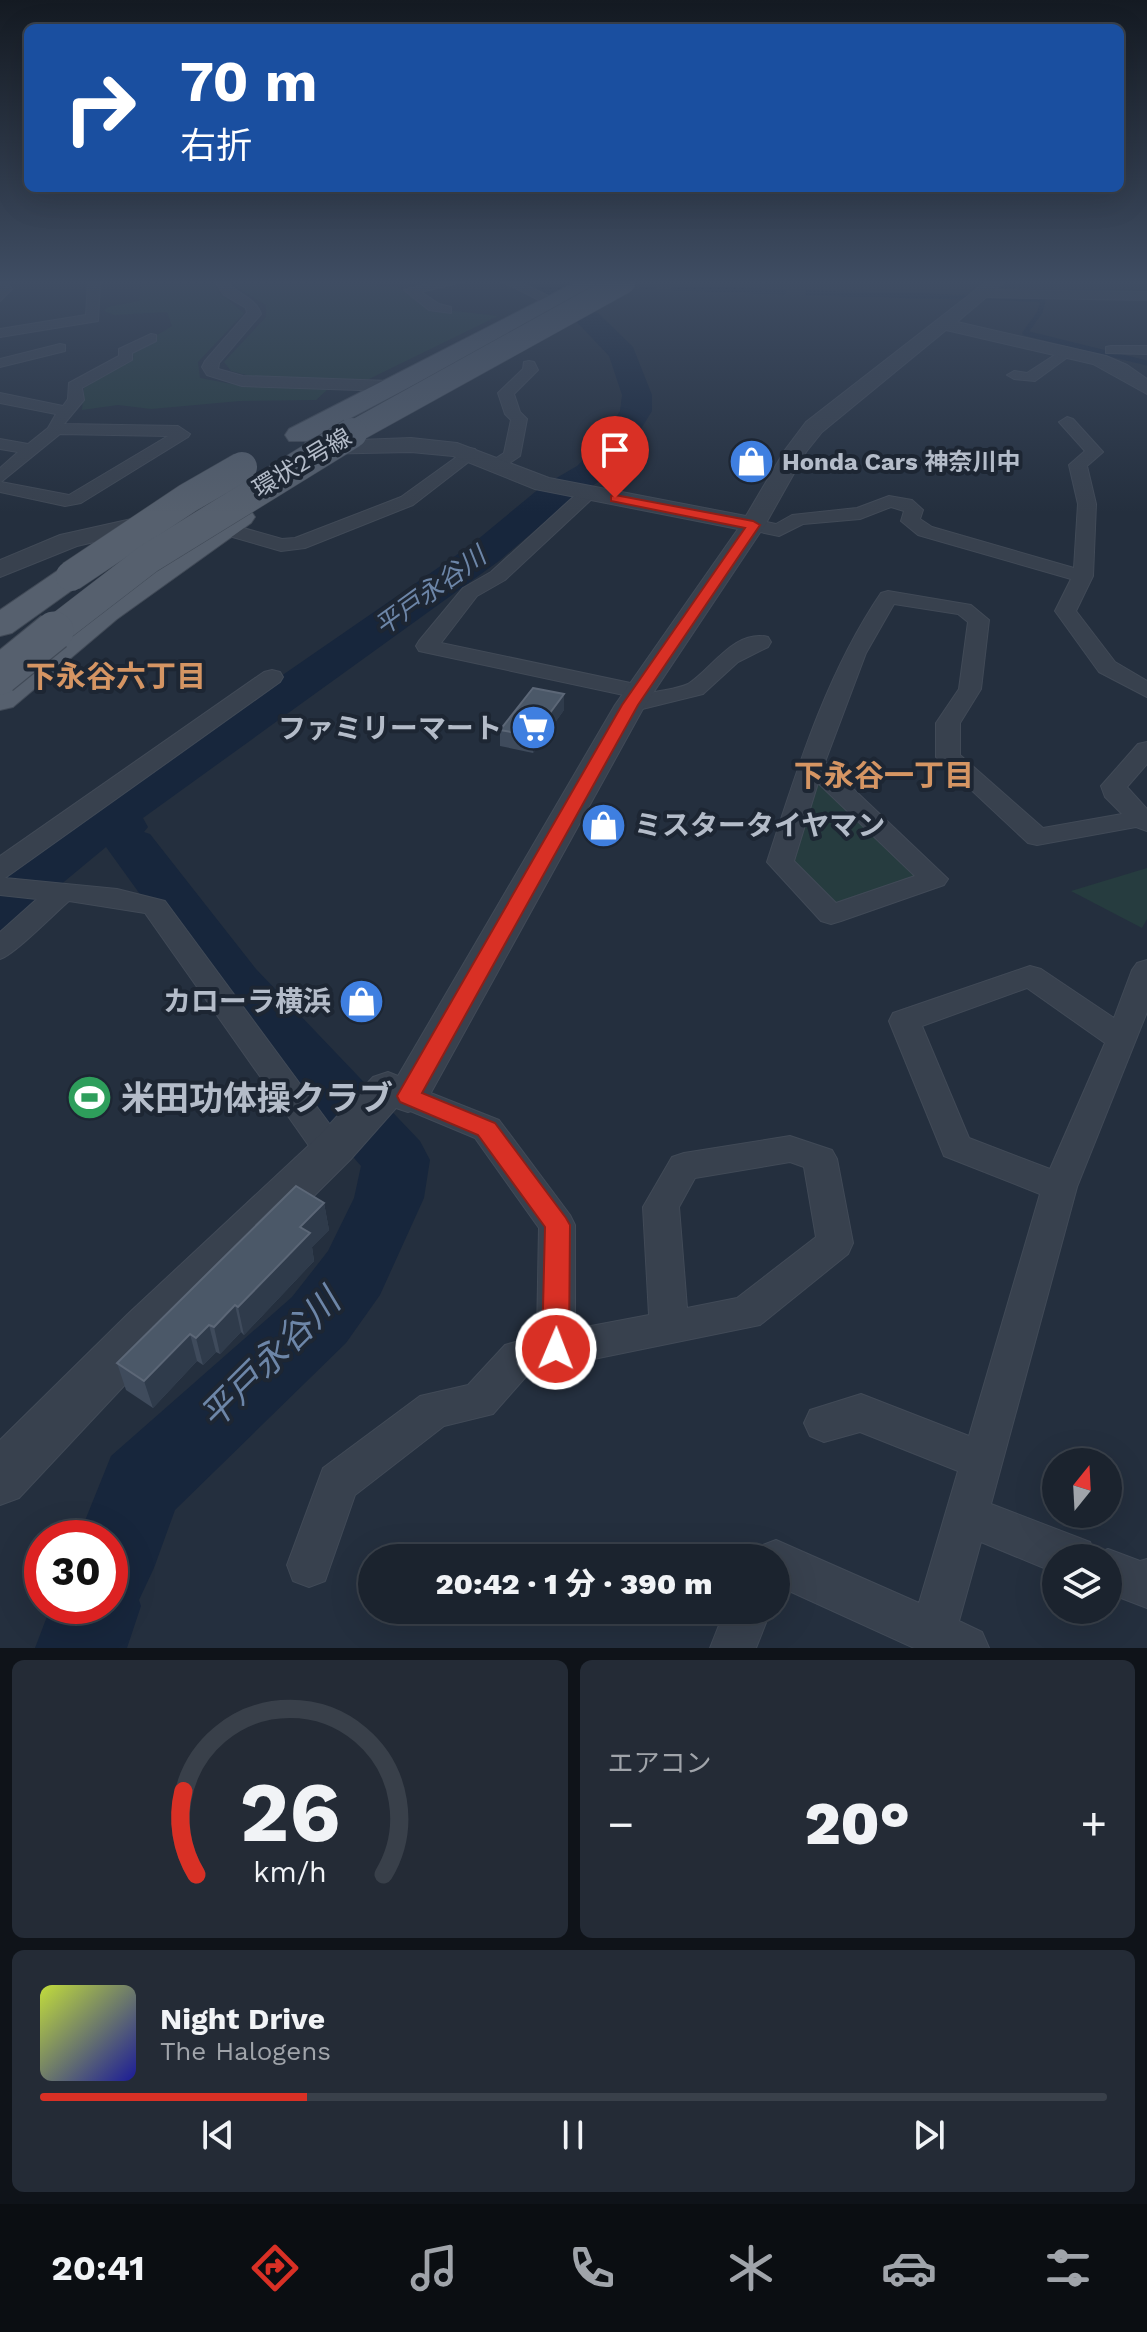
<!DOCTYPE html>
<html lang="ja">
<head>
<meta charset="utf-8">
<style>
  :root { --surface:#1b232e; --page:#242b36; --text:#f1f3f6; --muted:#a0a4aa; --line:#39404a; --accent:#d93025 }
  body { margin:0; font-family:"Work Sans","Noto Sans JP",sans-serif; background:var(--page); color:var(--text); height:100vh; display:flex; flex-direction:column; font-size:30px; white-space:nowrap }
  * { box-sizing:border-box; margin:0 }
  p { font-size:26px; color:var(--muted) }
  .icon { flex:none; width:44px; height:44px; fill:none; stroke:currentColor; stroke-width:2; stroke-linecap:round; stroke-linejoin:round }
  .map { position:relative; height:1648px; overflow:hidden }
  .panel { display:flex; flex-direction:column; gap:12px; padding:12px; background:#0f1319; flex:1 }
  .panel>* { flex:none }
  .hud { position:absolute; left:24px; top:24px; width:1100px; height:168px; border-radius:12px; box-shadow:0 8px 32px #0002,0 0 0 2px var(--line); background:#1a4fa0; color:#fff; overflow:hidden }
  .needle { width:52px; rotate:18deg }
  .tools { position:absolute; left:1042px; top:1448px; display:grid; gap:16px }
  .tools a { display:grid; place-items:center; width:80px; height:80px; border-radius:50%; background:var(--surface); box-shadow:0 8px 32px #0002,0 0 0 2px var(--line); font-size:40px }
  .speed { position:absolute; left:24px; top:1520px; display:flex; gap:16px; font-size:40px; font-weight:700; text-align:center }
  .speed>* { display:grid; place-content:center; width:104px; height:104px; border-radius:50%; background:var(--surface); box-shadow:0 8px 32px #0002,0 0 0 2px var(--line); line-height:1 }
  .speed .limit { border:12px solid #d22; background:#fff; color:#111 }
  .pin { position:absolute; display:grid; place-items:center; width:68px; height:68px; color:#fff; margin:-82px -34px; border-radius:50% 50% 50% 0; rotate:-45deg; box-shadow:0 0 8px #0007 }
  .pin .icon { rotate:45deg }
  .me { position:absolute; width:88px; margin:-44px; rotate:1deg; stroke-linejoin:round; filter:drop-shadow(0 0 6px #0008) }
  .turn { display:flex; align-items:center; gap:28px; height:168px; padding:0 24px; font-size:36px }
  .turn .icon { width:104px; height:104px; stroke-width:2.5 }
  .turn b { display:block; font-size:56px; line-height:68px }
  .big { font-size:60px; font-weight:800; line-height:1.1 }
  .panel .tile { flex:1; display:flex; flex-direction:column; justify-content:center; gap:12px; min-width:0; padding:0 28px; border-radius:12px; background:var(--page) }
  .panel .dial { align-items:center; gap:0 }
  .dial svg { height:208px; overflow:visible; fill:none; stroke:var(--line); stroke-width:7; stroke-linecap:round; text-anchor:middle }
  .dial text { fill:var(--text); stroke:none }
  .song { display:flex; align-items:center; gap:24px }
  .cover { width:96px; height:96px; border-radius:12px; background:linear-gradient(135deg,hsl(70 70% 55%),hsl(240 70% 35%)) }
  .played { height:8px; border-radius:4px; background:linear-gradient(90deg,var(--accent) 25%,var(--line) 25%) }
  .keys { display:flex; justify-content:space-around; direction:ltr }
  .heat { display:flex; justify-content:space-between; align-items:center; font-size:44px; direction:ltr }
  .panel .tiles { flex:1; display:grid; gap:12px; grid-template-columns:1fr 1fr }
  .tile:last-child { grid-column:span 2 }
  .trip { position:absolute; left:358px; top:1544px; width:432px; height:80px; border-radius:40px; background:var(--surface); box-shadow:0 8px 32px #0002,0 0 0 2px var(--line); font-weight:800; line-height:80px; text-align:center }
  .dock { display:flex; height:128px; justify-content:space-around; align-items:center; background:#0b0e12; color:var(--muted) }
  .dock .icon { width:56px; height:56px }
  .dock .active { color:var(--accent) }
  .dock b { font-size:36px; color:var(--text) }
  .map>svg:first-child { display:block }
  .green { fill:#263c3f }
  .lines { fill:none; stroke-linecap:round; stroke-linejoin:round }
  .stream { stroke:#17263c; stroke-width:5 }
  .river { fill:#17263c; fill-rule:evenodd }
  .minor-casing { stroke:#414a57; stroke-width:2 }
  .tertiary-casing { stroke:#414a57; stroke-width:2 }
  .primary-casing { stroke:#414a57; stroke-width:2 }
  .minor { fill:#38414e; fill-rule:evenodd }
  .tertiary { fill:#38414e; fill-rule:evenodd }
  .primary { fill:#56606e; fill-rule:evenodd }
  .primary-bridge-far2-casing { stroke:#414a57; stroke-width:24; stroke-linecap:butt }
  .primary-bridge-far1-casing { stroke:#414a57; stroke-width:31; stroke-linecap:butt }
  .primary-bridge-casing { stroke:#414a57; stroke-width:41; stroke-linecap:butt }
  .primary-bridge-far2 { stroke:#56606e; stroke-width:23 }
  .primary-bridge-far1 { stroke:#56606e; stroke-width:30 }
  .primary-bridge { stroke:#56606e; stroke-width:39 }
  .wall { fill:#3f4b5c }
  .shaded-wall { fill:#2f3b4b }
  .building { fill:#4b5868; stroke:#5c6777; stroke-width:2 }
  .route { fill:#d93025; stroke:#8d1f18; stroke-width:2 }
  .labels { text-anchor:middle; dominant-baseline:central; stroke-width:8; stroke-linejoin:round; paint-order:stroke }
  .far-poi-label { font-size:24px; font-weight:bold; fill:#b4bcc9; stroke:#1d2633; text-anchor:start }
  .far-street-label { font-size:24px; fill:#b4bcc9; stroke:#1d2633 }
  .far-water-label { font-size:26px; font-style:italic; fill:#6d86a8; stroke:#1d2633 }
  .poi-label { font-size:28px; font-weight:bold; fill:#b4bcc9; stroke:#1d2633; text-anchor:end }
  .neighbourhood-label { font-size:30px; font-weight:bold; fill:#d59563; stroke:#1d2633 }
  .near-poi-label { font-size:34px; font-weight:bold; fill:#b4bcc9; stroke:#1d2633; text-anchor:start }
  .near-water-label { font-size:36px; font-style:italic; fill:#6d86a8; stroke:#1d2633 }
</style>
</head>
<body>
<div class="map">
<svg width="1147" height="1648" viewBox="0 0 1147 1648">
  <rect width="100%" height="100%" fill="#242f3e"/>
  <!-- green -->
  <g class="green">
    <path d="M141,282H214L219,293L244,313L198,362L200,378L237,385L328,389L316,400L240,401L151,409L118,405L82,410L84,388L134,357L130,352L172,326L167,312L114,315L104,311L108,307L139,301Z"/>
    <path d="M233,282H322L398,287L429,308L498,316L367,380L254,377L231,371L224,362L266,317V305L234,286Z"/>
    <path d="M817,777L918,875L834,903L791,859Z"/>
    <path d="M1147,868V919L1142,928L1071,891Z"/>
  </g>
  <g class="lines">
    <!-- stream -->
    <g class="stream">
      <path d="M562,282L580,283"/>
      <path d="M643,287H652"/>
      <path d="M674,288L784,292"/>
      <path d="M808,293L1035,299L1043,301L1040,312L1025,333L1147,363"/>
    </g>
    <!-- river -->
    <g class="river">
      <path d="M531,282H560L568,290L564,295C550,299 540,294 531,282Z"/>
      <path d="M588,311L598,313L633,347L652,395V411L623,458L601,480L567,503L499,561L143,818L148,827L144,832L150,834L256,969L420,1141L430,1160L424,1198L380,1295L346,1343L175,1510L154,1568L139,1600L141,1606L127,1648H35L51,1606H110V1538H78L111,1456L292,1297L328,1251L354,1198L361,1166L214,997L106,847L65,881L20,925L0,930V881L97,803L471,545L541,487L577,466L598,445L620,411L622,395L609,356L574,319L578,313Z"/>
    </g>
    <defs>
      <g id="minor">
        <path d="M0,282H7L12,289L0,301Z"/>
        <path d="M88,282H100L98,321L0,337V329L86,315Z"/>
        <path d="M215,282H228C238,295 256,298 261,314L219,363L218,369L243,376L390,381L398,386L390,391L242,386L207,375L202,367L205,361L247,313L246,308L224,295Z"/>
        <path d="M435,282H462L421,292L439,304L451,307V313L429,310L404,290Z"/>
        <path d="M503,282H519L561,302L549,305Z"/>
        <path d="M981,290L1147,292V300L976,297V291Z"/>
        <path d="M151,334L156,335V341L132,353V360L82,388L84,400L64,424L178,426L190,434L188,437L81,503L65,506L0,492V468L18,452L0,449V439L28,444L48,428L56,414L0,403V393L63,406L68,399L69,383L119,356V349ZM60,434L168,436L69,495L1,482Z"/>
        <path d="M60,344L65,345V351L0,367V359Z"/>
        <path d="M1111,346H1147V354L1106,353V347Z"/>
        <path d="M1067,347L1074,351L1072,354L1035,381L1014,379L1007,375L1014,371L1027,373Z"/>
        <path d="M529,361L534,362L538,370L514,394L520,412L527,419L520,456L502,468H490L487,464L504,453L511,420L505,414L498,393L523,369L524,362Z"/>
        <path d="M1067,417L1073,419L1103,452L1087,466L1096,504L1093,576L1076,611L1115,662L1147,681V697L1099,672L1055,611L1071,579L918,535L901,521L904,511L891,507L860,519L803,524L779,536L746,529L744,525L753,519L776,524L792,515L857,508L889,496L912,500L923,510L920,519L932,527L1074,568L1078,504L1069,465L1085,451L1059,422Z"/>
        <path d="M469,448L475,449L477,453L475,457L413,505L305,548L281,551L215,532L213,528L222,522L282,539L295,538L401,497Z"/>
        <path d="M588,488L597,493L594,497L505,580L477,596L441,643L640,685L648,687L651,693C662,690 678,689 688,684C712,669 734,629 768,637L771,642L768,647L738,662L703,694L630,712L622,710L618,705L622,700L633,697L419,651L416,646L419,641L463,588L491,572L582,489Z"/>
        <path d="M888,591L971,605L989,620L981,689L960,723V755L1043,828L1122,814L1105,797L1101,786L1138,744L1147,742V764L1127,787L1147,809V831L1136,827L1037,845L1028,843L936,757V723L959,689L968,622L958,614L894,604L866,653L825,762L948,879L944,885L841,921L831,924L821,921L767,862C797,770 826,674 881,593ZM818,783L915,876L836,903L794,861Z"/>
        <path d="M272,670L280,672L283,677L280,682L5,878L117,889L165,901L345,1145L350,1154L345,1163L333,1167L321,1163L145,913L69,901C54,914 14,955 0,959V932L37,899L0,895V856L264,672Z"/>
        <path d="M1147,960V1012L1077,1187L991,1504L1090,1542L1095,1554L1108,1549L1140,1561L1147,1559V1608L1108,1593V1558H1056V1573L981,1542L959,1621L982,1632L989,1648H914L776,1585V1558H756L760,1546L776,1540L919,1603L958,1471L860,1432L824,1442L810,1436L804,1423L810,1410L861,1394L969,1436L1040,1194L944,1156L889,1021L893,1013L1030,966L1041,969L1114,1018L1132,970L1137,963ZM1027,988L1105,1043L1050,1169L969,1138L922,1026Z"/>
        <path d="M408,1084L499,1120L570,1215L575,1225V1329L649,1315L643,1207L672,1157L684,1153L790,1136L832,1150L837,1159L853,1243L848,1254L760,1325L530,1372L493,1414L444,1426L355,1495L325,1581L309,1587L293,1581L287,1565L323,1468L420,1396L468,1385L505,1345L537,1336L539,1228L475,1138L396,1105L392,1096L396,1087ZM790,1162L804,1167L816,1237L737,1298L687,1308L679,1207L695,1178Z"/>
        <path d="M725,1610H771L756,1648H710Z"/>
      </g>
      <g id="tertiary">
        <path d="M986,282H1004L957,322L1106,356L1127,365L1147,379V394L1093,364L946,330L822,432L806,452L765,525L645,705L423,1107L408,1112L396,1108L350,1160L135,1374L19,1498L0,1505V1440L129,1313L319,1136L373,1077L388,1072L398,1076L615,705L738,529L535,489L453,456L411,452L314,454L306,452L303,447L306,442L411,438L457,443L549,478L746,516L785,450L806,422Z"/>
        <path d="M163,512L172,514L175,519L172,524L77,546L0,577V560L60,535Z"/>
      </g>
      <g id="primary">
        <path d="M576,282H601L526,326L307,441H289L285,435L289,429Z"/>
        <path d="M240,508L251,511L255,517L251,523L117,619L13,707L0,710V681L93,605L229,511Z"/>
        <path d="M71,566L82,569L87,576L82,583L12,633L0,636V610L60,569Z"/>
      </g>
    </defs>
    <!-- minor casing -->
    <use href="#minor" class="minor-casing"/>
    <!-- tertiary casing -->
    <use href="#tertiary" class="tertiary-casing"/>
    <!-- primary casing -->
    <use href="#primary" class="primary-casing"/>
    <!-- minor -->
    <use href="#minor" class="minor"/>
    <!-- tertiary -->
    <use href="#tertiary" class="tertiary"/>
    <!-- primary -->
    <use href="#primary" class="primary"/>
    <defs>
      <path id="primary-bridge-far2" d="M348,435L624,282"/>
      <g id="primary-bridge-far1">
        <path d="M71,576L188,498L242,467"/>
        <path d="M52,633L148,559L352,433"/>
      </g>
      <path id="primary-bridge" d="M0,675L54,631"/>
    </defs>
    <!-- primary-bridge-far2 casing -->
    <use href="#primary-bridge-far2" class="primary-bridge-far2-casing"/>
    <!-- primary-bridge-far1 casing -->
    <use href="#primary-bridge-far1" class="primary-bridge-far1-casing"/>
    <!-- primary-bridge casing -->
    <use href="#primary-bridge" class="primary-bridge-casing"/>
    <!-- primary-bridge-far2 -->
    <use href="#primary-bridge-far2" class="primary-bridge-far2"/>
    <!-- primary-bridge-far1 -->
    <use href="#primary-bridge-far1" class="primary-bridge-far1"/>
    <!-- primary-bridge -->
    <use href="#primary-bridge" class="primary-bridge"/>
  </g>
  <!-- wall -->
  <g class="wall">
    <path d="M564,710L533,753L500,746V730Z"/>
    <path d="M324,1203L329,1230L312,1247L314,1261L244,1335L241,1332L220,1354L216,1352L203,1365L197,1361L153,1408L126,1390L117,1363Z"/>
  </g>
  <!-- shaded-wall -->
  <g class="shaded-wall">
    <path d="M564,694V710L533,753V736Z"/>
    <path d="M324,1203L329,1230L312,1247L314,1261L244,1335L238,1307L300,1227Z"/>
    <path d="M235,1305L241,1332L220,1354L214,1327Z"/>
    <path d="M209,1325L216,1352L203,1365L196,1338Z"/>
    <path d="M190,1334L197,1361L153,1408L144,1381Z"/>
  </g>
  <!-- building -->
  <g class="building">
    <path d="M533,688L564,694L533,736L500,730Z"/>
    <path d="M296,1186L324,1203L300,1227L310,1233L238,1307L235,1305L214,1327L209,1325L196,1338L190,1334L144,1381L117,1363Z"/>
  </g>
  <!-- sky -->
  <linearGradient id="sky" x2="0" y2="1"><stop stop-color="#141a22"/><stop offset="0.55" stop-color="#3f4d63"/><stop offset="1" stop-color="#3f4d63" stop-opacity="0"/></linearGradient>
  <rect width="1147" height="513" fill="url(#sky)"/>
  <!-- route -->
  <path class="route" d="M615,495L753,521L760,525L638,705L422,1093L495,1123L566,1218L570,1225L569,1349L565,1357L556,1361L546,1357L542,1349L545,1227L478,1135L400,1102L397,1096L622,705L745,528L611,501V496Z"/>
  <!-- icons -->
  <defs>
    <symbol id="shop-disc" viewBox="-11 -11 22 22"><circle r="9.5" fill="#3f7fe0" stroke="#1d2633"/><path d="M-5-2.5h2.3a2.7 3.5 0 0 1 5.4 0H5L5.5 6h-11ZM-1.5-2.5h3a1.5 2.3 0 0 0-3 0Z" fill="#fff"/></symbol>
    <symbol id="supermarket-disc" viewBox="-11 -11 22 22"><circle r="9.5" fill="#3f7fe0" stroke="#1d2633"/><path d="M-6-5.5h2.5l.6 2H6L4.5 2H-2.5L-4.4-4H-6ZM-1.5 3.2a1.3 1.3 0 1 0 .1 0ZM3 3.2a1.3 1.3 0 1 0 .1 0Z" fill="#fff"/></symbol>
    <symbol id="stadium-disc" viewBox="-11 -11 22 22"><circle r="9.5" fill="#2e9e5b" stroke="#1d2633"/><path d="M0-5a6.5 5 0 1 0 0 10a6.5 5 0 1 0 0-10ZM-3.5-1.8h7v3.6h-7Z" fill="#fff"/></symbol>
  </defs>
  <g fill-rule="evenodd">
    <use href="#shop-disc" x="726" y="436" width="51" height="51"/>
    <use href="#supermarket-disc" x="508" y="702" width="51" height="51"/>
    <use href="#shop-disc" x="578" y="800" width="51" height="51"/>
    <use href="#shop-disc" x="336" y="976" width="51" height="51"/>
    <use href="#stadium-disc" x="64" y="1072" width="51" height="51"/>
  </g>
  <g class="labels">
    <!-- far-poi labels -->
    <g class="far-poi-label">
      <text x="782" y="462">Honda Cars 神奈川中</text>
    </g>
    <!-- far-street labels -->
    <g class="far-street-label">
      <text transform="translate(302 463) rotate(-31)">環状2号線</text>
    </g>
    <!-- far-water labels -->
    <g class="far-water-label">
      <text transform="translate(430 591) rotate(-36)">平戸永谷川</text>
    </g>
    <!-- poi labels -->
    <g class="poi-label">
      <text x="502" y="728">ファミリーマート</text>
      <text x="634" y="825" text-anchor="start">ミスタータイヤマン</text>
      <text x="331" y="1001">カローラ横浜</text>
    </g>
    <!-- neighbourhood labels -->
    <g class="neighbourhood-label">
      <text x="116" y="676">下永谷六丁目</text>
      <text x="884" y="775">下永谷一丁目</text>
    </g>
    <!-- near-poi labels -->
    <g class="near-poi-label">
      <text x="121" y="1098">米田功体操クラブ</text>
    </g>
    <!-- near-water labels -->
    <g class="near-water-label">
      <text transform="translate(270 1359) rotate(-45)">平戸永谷川</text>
    </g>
  </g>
</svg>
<div class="tools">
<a><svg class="needle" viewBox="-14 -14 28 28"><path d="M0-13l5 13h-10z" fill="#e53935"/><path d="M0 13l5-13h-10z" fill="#a0a4aa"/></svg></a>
<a><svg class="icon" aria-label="layers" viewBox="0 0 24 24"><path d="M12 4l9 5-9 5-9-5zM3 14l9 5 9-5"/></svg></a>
</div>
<div class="speed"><div class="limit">30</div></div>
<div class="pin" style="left:615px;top:498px;background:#d93025"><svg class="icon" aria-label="arrive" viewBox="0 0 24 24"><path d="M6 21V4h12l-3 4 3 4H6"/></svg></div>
<svg class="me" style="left:556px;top:1349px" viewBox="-20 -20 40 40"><circle r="17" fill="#d93025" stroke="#fff" stroke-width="3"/><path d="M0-11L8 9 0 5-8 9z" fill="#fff"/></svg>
<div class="trip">20:42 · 1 分 · 390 m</div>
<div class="hud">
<div class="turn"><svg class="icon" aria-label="right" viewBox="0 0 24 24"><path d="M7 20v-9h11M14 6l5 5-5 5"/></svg><div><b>70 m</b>右折</div></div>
</div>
</div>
<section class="panel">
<div class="tiles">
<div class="tile dial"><svg viewBox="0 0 100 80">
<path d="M14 69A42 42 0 1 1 86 69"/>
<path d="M14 69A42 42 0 0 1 9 37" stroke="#d93025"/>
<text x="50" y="56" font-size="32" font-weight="700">26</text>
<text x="50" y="72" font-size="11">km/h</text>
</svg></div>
<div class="tile"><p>エアコン</p>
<div class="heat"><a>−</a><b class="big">20°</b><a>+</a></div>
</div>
<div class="tile">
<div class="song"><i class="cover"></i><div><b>Night Drive</b><p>The Halogens</p></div></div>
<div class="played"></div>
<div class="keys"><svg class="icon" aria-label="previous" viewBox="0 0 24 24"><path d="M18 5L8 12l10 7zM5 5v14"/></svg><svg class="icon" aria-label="pause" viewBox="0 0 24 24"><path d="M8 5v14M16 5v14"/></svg><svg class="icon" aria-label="next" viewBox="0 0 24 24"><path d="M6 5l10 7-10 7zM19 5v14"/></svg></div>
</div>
</div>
</section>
<nav class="dock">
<b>20:41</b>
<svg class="icon active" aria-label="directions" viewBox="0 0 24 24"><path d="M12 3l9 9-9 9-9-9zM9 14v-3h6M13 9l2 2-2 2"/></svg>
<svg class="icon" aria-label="music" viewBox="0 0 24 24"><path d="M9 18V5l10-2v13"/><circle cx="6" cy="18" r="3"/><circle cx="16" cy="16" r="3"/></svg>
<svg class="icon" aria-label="phone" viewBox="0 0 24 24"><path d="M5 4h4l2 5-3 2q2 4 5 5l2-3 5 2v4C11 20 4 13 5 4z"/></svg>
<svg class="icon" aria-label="climate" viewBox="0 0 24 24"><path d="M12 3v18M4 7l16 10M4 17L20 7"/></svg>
<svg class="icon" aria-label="car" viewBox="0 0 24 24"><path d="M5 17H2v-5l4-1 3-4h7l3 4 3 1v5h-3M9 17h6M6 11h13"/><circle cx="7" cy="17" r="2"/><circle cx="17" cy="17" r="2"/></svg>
<svg class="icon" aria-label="filters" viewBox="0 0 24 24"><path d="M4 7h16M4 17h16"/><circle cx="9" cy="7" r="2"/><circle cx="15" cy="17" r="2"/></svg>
</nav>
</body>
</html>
